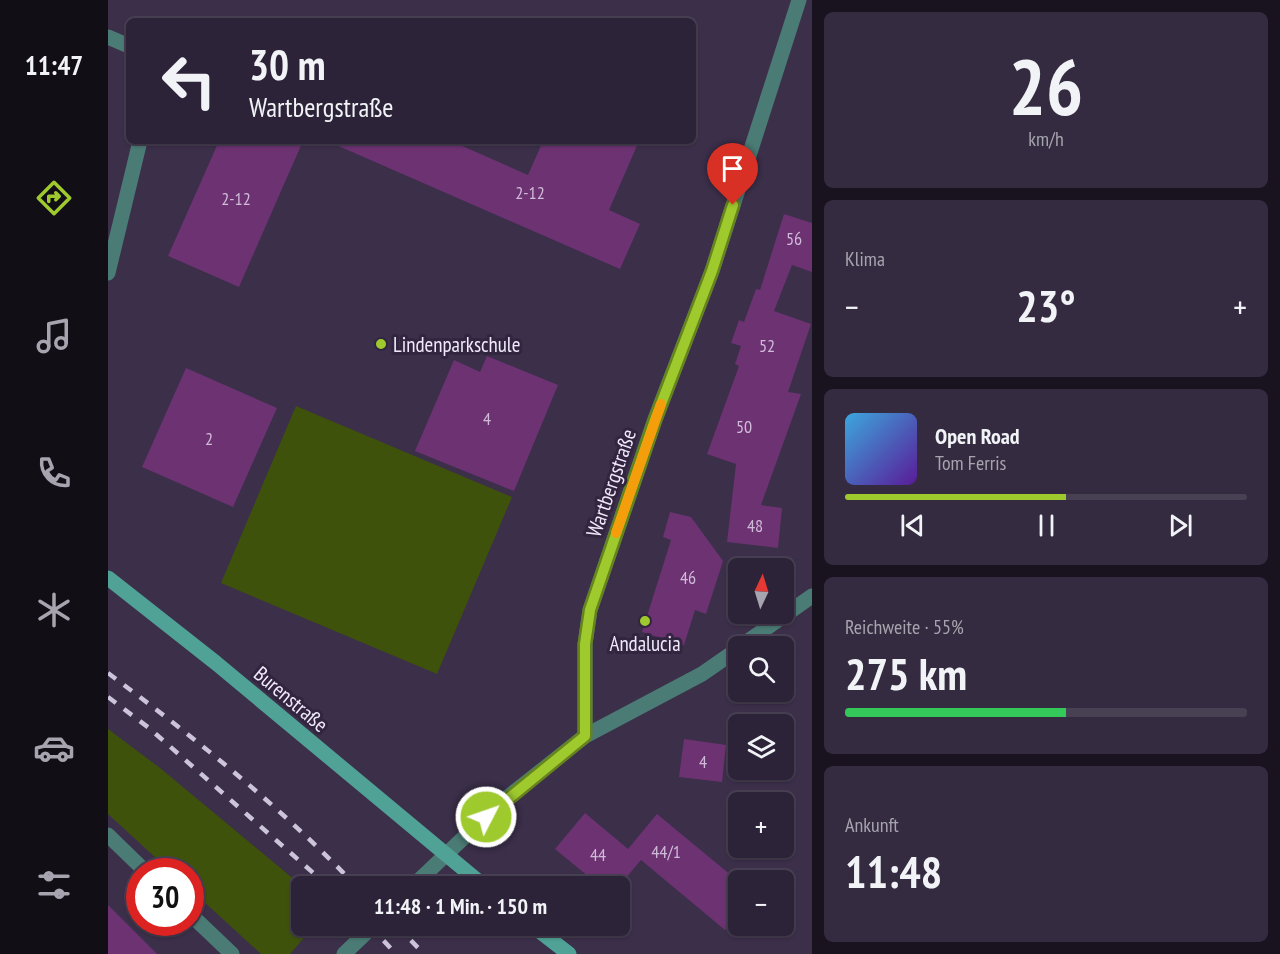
<!DOCTYPE html>
<html lang="de">
<head>
<meta charset="utf-8">
<style>
  :root { --surface:#2c2338; --page:#342b40; --text:#f1f3f6; --muted:#a6a4ae; --line:#484053; --accent:#9fca2e }
  body { margin:0; font-family:"PT Sans Narrow",sans-serif; background:var(--page); color:var(--text); height:100vh; display:flex; flex-direction:column; font-size:22px; white-space:nowrap }
  * { box-sizing:border-box; margin:0 }
  p { font-size:20px; color:var(--muted) }
  .icon { flex:none; width:33px; height:33px; fill:none; stroke:currentColor; stroke-width:2; stroke-linecap:round; stroke-linejoin:round }
  .map { position:relative; flex:1; overflow:hidden }
  .side { display:flex; flex-direction:column; gap:12px; padding:12px; background:#18131f; width:468px }
  .side>* { flex:none }
  .banner { position:absolute; left:18px; top:18px; width:570px; height:126px; border-radius:9px; box-shadow:0 2px 4px #0004,0 0 0 2px var(--line); background:#2c2338; color:var(--text); overflow:hidden }
  .needle { width:39px; rotate:4deg }
  .tools { position:absolute; left:620px; top:558px; display:grid; gap:12px }
  .tools a { display:grid; place-items:center; width:66px; height:66px; border-radius:9px; background:var(--surface); box-shadow:0 2px 4px #0004,0 0 0 2px var(--line); font-size:30px }
  .speed { position:absolute; left:18px; top:858px; display:flex; gap:12px; font-size:30px; font-weight:700; text-align:center }
  .speed>* { display:grid; place-content:center; width:78px; height:78px; border-radius:50%; background:var(--surface); box-shadow:0 2px 4px #0004,0 0 0 2px var(--line); line-height:1 }
  .speed .limit { border:9px solid #d22; background:#fff; color:#111 }
  .pin { position:absolute; display:grid; place-items:center; width:51px; height:51px; color:#fff; margin:-62px -26px; border-radius:50% 50% 50% 0; rotate:-45deg; box-shadow:0 0 6px #0007 }
  .pin .icon { rotate:45deg }
  .me { position:absolute; width:66px; margin:-33px; rotate:49deg; stroke-linejoin:round; filter:drop-shadow(0 0 4px #0008) }
  .turn { display:flex; align-items:center; gap:21px; height:126px; padding:0 24px; font-size:27px }
  .turn .icon { width:78px; height:78px; stroke-width:2.5 }
  .turn b { display:block; font-size:42px; line-height:51px }
  .big { font-size:45px; font-weight:700; line-height:1.1 }
  .side .card { flex:1; display:flex; flex-direction:column; justify-content:center; gap:9px; min-width:0; padding:0 21px; border-radius:9px; background:var(--page) }
  .side .dial { align-items:center; gap:0 }
  .dial b { font-size:78px; line-height:1 }
  .song { display:flex; align-items:center; gap:18px }
  .cover { width:72px; height:72px; border-radius:9px; background:linear-gradient(135deg,hsl(200 70% 55%),hsl(270 70% 35%)) }
  .played { height:6px; border-radius:3px; background:linear-gradient(90deg,var(--accent) 55%,var(--line) 55%) }
  .keys { display:flex; justify-content:space-around; direction:ltr }
  .heat { display:flex; justify-content:space-between; align-items:center; font-size:33px; direction:ltr }
  .charge { height:9px; border-radius:4px; background:linear-gradient(90deg,#34c759 55%,var(--line) 0) }
  .trip { position:absolute; left:183px; top:876px; width:339px; height:60px; border-radius:9px; background:var(--surface); box-shadow:0 2px 4px #0004,0 0 0 2px var(--line); font-weight:700; line-height:60px; text-align:center }
  main { display:flex; flex:1; min-height:0 }
  .menu { display:flex; flex-direction:column; width:108px; justify-content:space-around; align-items:center; background:#120e16; color:var(--muted) }
  .menu .icon { width:42px; height:42px }
  .menu .on { color:var(--accent) }
  .menu b { font-size:27px; color:var(--text) }
  .map>svg:first-child { display:block }
  .green { fill:#3f520c }
  .building { fill:#6d3272 }
  .lines { fill:none; stroke-linecap:round; stroke-linejoin:round }
  .street { stroke:#4a7b74; stroke-width:15 }
  .secondary { stroke:#50a297; stroke-width:15 }
  .rail { stroke:#ccc4d8; stroke-width:4.5; stroke-dasharray:10 10; stroke-linecap:butt }
  .route-casing { stroke:#67831e; stroke-width:15 }
  .route { stroke:#9fca2e; stroke-width:10 }
  .slow { stroke:#f59e0b; stroke-width:10 }
  .poi-dot { fill:#9fca2e; stroke:#31253f; stroke-width:2 }
  .labels { text-anchor:middle; dominant-baseline:central; stroke-width:6; stroke-linejoin:round; paint-order:stroke }
  .number-label { font-size:18px; fill:#d0bbd9 }
  .poi-label { font-size:21px; fill:#f1e9fb; stroke:#31253f; text-anchor:start }
  .street-label { font-size:21px; fill:#f1e9fb; stroke:#31253f }
</style>
</head>
<body>
<main>
<nav class="menu">
<b>11:47</b>
<svg class="icon on" aria-label="directions" viewBox="0 0 24 24"><path d="M12 3l9 9-9 9-9-9zM9 14v-3h6M13 9l2 2-2 2"/></svg>
<svg class="icon" aria-label="music" viewBox="0 0 24 24"><path d="M9 18V5l10-2v13"/><circle cx="6" cy="18" r="3"/><circle cx="16" cy="16" r="3"/></svg>
<svg class="icon" aria-label="phone" viewBox="0 0 24 24"><path d="M5 4h4l2 5-3 2q2 4 5 5l2-3 5 2v4C11 20 4 13 5 4z"/></svg>
<svg class="icon" aria-label="climate" viewBox="0 0 24 24"><path d="M12 3v18M4 7l16 10M4 17L20 7"/></svg>
<svg class="icon" aria-label="car" viewBox="0 0 24 24"><path d="M5 17H2v-5l4-1 3-4h7l3 4 3 1v5h-3M9 17h6M6 11h13"/><circle cx="7" cy="17" r="2"/><circle cx="17" cy="17" r="2"/></svg>
<svg class="icon" aria-label="filters" viewBox="0 0 24 24"><path d="M4 7h16M4 17h16"/><circle cx="9" cy="7" r="2"/><circle cx="15" cy="17" r="2"/></svg>
</nav>
<div class="map">
<svg width="704" height="954" viewBox="0 0 704 954">
  <rect width="100%" height="100%" fill="#3b2f4a"/>
  <!-- green -->
  <g class="green">
    <path d="M188,406L404,497L329,674L113,583Z"/>
    <path d="M0,729L52,768L194,886V926H206L182,954H153L83,890L82,872L62,871L0,814Z"/>
  </g>
  <!-- building -->
  <g class="building">
    <path d="M111,141H195L131,287L60,256Z"/>
    <path d="M219,141H343L420,175L435,141H531L501,210L532,224L512,269Z"/>
    <path d="M676,214L704,223V272L684,265L666,311L703,324L680,392L693,394L653,505L674,508L670,548L619,542L628,464L599,454L631,366L627,364L633,346L623,343L631,320L636,322L648,289L652,290Z"/>
    <path d="M379,356L450,385L406,491L307,451L346,360L372,372Z"/>
    <path d="M78,368L169,408L125,507L34,467Z"/>
    <path d="M562,512L583,517L615,561L598,614L587,610L576,645L534,632L563,540L555,537Z"/>
    <path d="M576,739L618,745L614,782L571,777Z"/>
    <path d="M477,813L520,849L549,814L630,881V913L617,930L533,860L511,886H492L447,849Z"/>
    <path d="M0,905L49,954H0Z"/>
  </g>
  <g class="lines">
    <!-- street -->
    <g class="street">
      <path d="M0,37L21,46"/>
      <path d="M0,273L32,141"/>
      <path d="M633,646L704,596"/>
      <path d="M477,736V644L482,610L547,419L604,271L691,0"/>
      <path d="M0,835L38,872"/>
      <path d="M305,886L391,804L477,736L594,674L630,649"/>
      <path d="M82,914L124,954"/>
      <path d="M236,954L265,926"/>
    </g>
    <!-- secondary -->
    <g class="secondary">
      <path d="M0,578L108,663L376,886"/>
      <path d="M425,926L461,954"/>
    </g>
    <!-- rail -->
    <g class="rail">
      <path d="M0,673C87,738 174,808 248,886"/>
      <path d="M0,697L41,728L220,886"/>
      <path d="M262,926L288,954"/>
      <path d="M289,926L316,954"/>
    </g>
  </g>
  <g class="lines">
    <defs>
      <path id="route" d="M378,817L477,736V644L482,610L547,420L604,271L625,205"/>
    </defs>
    <!-- route casing -->
    <use href="#route" class="route-casing"/>
    <!-- route -->
    <use href="#route" class="route"/>
    <!-- slow -->
    <path class="slow" d="M508,533L553,404"/>
  </g>
  <!-- markers -->
  <g class="poi-dot">
    <circle cx="273" cy="344" r="6"/>
    <circle cx="537" cy="621" r="6"/>
  </g>
  <g class="labels">
    <!-- number labels -->
    <g class="number-label">
      <text x="422" y="192">2-12</text>
      <text x="128" y="198">2-12</text>
      <text x="686" y="238">56</text>
      <text x="659" y="345">52</text>
      <text x="379" y="418">4</text>
      <text x="636" y="426">50</text>
      <text x="101" y="438">2</text>
      <text x="647" y="525">48</text>
      <text x="580" y="577">46</text>
      <text x="595" y="761">4</text>
      <text x="558" y="851">44/1</text>
      <text x="490" y="854">44</text>
    </g>
    <!-- poi labels -->
    <g class="poi-label">
      <text x="285" y="344">Lindenparkschule</text>
      <text x="537" y="643" text-anchor="middle">Andalucia</text>
    </g>
    <!-- street labels -->
    <g class="street-label">
      <text transform="translate(503 483) rotate(-71)">Wartbergstraße</text>
      <text transform="translate(183 699) rotate(40)">Burenstraße</text>
    </g>
  </g>
</svg>
<div class="tools">
<a><svg class="needle" viewBox="-14 -14 28 28"><path d="M0-13l5 13h-10z" fill="#e53935"/><path d="M0 13l5-13h-10z" fill="#a6a4ae"/></svg></a>
<a><svg class="icon" aria-label="search" viewBox="0 0 24 24"><circle cx="10" cy="10" r="6"/><path d="M15 15l6 6"/></svg></a>
<a><svg class="icon" aria-label="layers" viewBox="0 0 24 24"><path d="M12 4l9 5-9 5-9-5zM3 14l9 5 9-5"/></svg></a>
<a>+</a>
<a>−</a>
</div>
<div class="speed"><div class="limit">30</div></div>
<div class="pin" style="left:625px;top:205px;background:#d93025"><svg class="icon" aria-label="arrive" viewBox="0 0 24 24"><path d="M6 21V4h12l-3 4 3 4H6"/></svg></div>
<svg class="me" style="left:378px;top:817px" viewBox="-20 -20 40 40"><circle r="17" fill="#9fca2e" stroke="#fff" stroke-width="3"/><path d="M0-11L8 9 0 5-8 9z" fill="#fff"/></svg>
<div class="trip">11:48 · 1 Min. · 150 m</div>
<div class="banner">
<div class="turn"><svg class="icon" aria-label="left" viewBox="0 0 24 24"><path d="M17 20v-9H6M10 6l-5 5 5 5"/></svg><div><b>30 m</b>Wartbergstraße</div></div>
</div>
</div>
<section class="side">
<div class="card dial"><b>26</b><p>km/h</p></div>
<div class="card"><p>Klima</p>
<div class="heat"><a>−</a><b class="big">23°</b><a>+</a></div>
</div>
<div class="card">
<div class="song"><i class="cover"></i><div><b>Open Road</b><p>Tom Ferris</p></div></div>
<div class="played"></div>
<div class="keys"><svg class="icon" aria-label="previous" viewBox="0 0 24 24"><path d="M18 5L8 12l10 7zM5 5v14"/></svg><svg class="icon" aria-label="pause" viewBox="0 0 24 24"><path d="M8 5v14M16 5v14"/></svg><svg class="icon" aria-label="next" viewBox="0 0 24 24"><path d="M6 5l10 7-10 7zM19 5v14"/></svg></div>
</div>
<div class="card"><p>Reichweite · 55%</p><b class="big">275 km</b><div class="charge"></div></div>
<div class="card"><p>Ankunft</p><b class="big">11:48</b></div>
</section>
</main>
</body>
</html>
